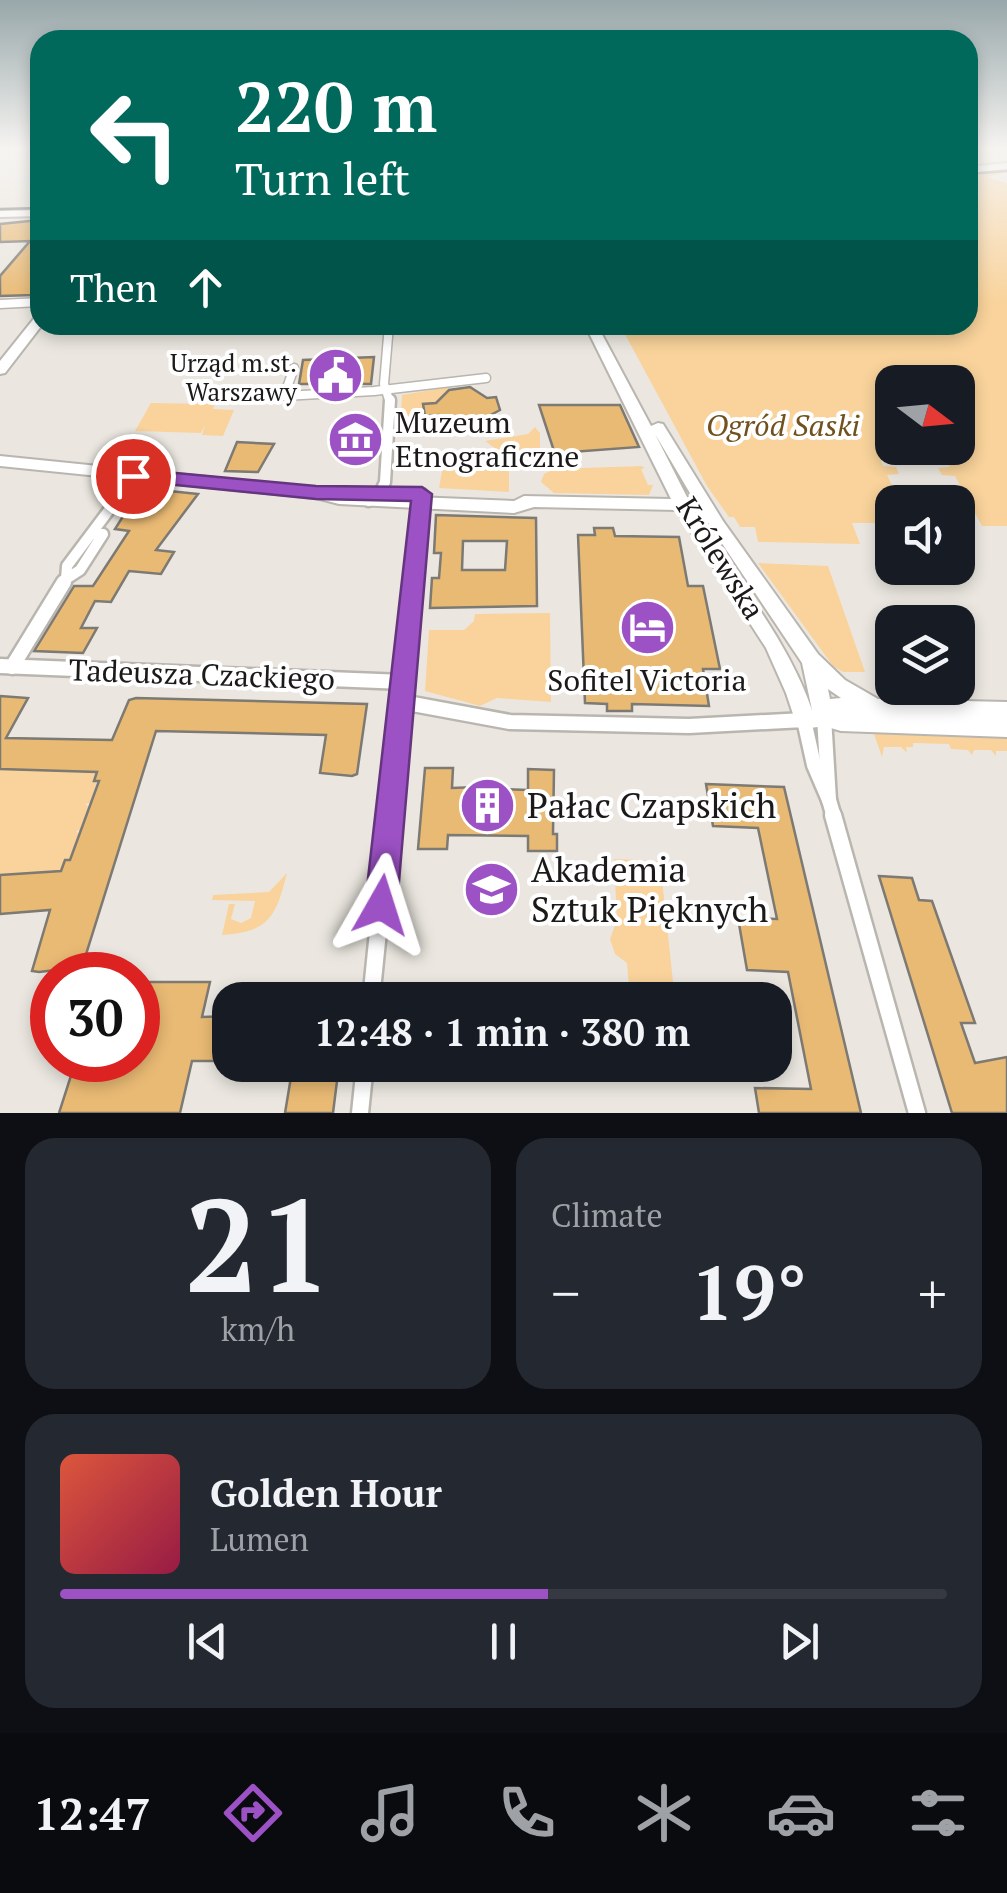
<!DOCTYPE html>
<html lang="en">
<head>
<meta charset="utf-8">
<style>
  :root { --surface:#171b24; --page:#242831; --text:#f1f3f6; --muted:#9ea1a6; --line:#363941; --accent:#9c51c4 }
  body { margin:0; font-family:"PT Serif",serif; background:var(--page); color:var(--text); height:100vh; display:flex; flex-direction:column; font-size:38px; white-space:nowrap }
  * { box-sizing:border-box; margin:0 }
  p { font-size:32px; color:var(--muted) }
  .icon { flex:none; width:55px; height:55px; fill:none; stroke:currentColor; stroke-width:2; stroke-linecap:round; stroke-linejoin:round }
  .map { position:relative; height:1113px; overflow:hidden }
  .sheet { display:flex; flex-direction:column; gap:25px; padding:25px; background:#0d0f14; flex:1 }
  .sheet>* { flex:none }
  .guide { position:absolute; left:30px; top:30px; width:948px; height:305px; border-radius:30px; box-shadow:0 5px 15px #0003; background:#00695c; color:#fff; overflow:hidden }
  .needle { width:65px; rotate:106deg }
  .buttons { position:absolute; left:875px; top:365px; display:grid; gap:20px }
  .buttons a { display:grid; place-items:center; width:100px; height:100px; border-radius:20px; background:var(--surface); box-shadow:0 5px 15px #0003; font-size:50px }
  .speed { position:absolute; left:30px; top:952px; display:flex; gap:20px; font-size:50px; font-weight:700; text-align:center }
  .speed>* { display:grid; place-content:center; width:130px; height:130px; border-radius:50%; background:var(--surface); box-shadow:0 5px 15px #0003; line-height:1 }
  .speed .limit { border:15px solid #d22; background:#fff; color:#111 }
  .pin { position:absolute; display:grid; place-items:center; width:85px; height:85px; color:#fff; margin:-42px; border:5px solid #fff; border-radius:50%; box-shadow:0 2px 10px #0007 }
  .me { position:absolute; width:110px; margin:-55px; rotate:6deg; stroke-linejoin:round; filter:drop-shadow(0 0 8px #0008) }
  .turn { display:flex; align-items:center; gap:35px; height:210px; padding:0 40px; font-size:45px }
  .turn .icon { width:130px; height:130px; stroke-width:2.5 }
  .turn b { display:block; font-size:70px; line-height:85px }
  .then { display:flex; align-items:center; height:95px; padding:0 40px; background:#0003; gap:20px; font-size:38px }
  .big { font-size:75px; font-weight:600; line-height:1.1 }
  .sheet .tile { flex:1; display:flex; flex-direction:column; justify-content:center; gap:15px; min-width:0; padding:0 35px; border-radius:30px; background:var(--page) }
  .sheet .dial { align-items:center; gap:0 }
  .dial b { font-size:130px; line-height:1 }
  .song { display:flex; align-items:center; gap:30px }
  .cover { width:120px; height:120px; border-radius:15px; background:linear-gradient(135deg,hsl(10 70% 55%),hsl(340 70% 35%)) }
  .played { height:10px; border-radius:5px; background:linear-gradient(90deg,var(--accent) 55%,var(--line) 55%) }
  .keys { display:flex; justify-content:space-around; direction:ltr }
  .heat { display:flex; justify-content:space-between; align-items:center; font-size:55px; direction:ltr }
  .sheet .tiles { flex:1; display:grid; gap:25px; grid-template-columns:1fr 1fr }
  .tile:last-child { grid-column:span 2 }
  .trip { position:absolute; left:212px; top:982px; width:580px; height:100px; border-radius:30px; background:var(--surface); box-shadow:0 5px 15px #0003; font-weight:600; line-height:100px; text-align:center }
  .menu { display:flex; height:160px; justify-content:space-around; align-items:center; background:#090b0e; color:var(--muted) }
  .menu .icon { width:70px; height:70px }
  .menu .active { color:var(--accent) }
  .menu b { font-size:45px; color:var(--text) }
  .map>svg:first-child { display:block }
  .green { fill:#f9d39b; fill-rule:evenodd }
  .building { fill:#e9ba74; stroke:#7d7973; stroke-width:2.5; fill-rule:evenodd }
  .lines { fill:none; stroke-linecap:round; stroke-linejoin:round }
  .street-far3-casing { stroke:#b9b5af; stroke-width:11 }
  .street-far2-casing { stroke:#b9b5af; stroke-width:15 }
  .street-far1-casing { stroke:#b9b5af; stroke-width:19 }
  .street-casing { stroke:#b9b5af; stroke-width:21 }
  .secondary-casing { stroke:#b9b5af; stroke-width:4 }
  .street-far3 { stroke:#fff; stroke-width:8 }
  .street-far2 { stroke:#fff; stroke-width:10 }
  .street-far1 { stroke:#fff; stroke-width:14 }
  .street { stroke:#fff; stroke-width:16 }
  .secondary { fill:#fff; fill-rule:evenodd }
  .tram { stroke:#7c7a75; stroke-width:2.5 }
  .route { fill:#9c51c4; stroke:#65357f; stroke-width:2.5 }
  .labels { text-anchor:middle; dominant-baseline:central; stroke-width:8; stroke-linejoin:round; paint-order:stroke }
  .far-poi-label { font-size:25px; fill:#1b1a18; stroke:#fff; text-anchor:end }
  .poi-label { font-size:30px; fill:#1b1a18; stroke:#fff; text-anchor:start }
  .park-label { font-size:30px; font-style:italic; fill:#71511d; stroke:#fff }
  .street-label { font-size:30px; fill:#1b1a18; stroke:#fff }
  .near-poi-label { font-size:35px; fill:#1b1a18; stroke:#fff; text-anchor:start }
</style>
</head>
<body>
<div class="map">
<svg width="1007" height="1113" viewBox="0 0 1007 1113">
  <rect width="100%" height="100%" fill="#ebe7e0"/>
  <!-- green -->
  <g class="green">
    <path d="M1007,172L988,177L1007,183V526H982L955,476L942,475L938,468L950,467L941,452L877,450L883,466L896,467L899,474L887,475L900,502H892V523H852L860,544L758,542L755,527H740L734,517H729L707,486L620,325H968V174ZM892,382H958V448H892Z"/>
    <path d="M449,387L450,393L437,403L423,404L425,416L439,415L455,422L456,429L400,430L402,395Z"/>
    <path d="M151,403L215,404L213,409L234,410L223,436L202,435L205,425L201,433L135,431Z"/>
    <path d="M535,427L540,433V454L506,456L485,441L528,434Z"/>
    <path d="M509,461V492L439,488L443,466Z"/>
    <path d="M641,466L645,468L641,469L648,485H653L649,495L554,493L541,482L544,474L554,469Z"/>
    <path d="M758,563L828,566L865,672H843L833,666Z"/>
    <path d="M550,613L551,702L497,698L480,706L425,691L429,630H464L474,621L475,614Z"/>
    <path d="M873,731L1007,735V751H996V756L991,750H974L972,755L968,750L951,749L949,744L913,743V747H906L907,753L901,747H884L882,757Z"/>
    <path d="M0,769L100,772L90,803L85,804L89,807L80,830L76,831L79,834L70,860H65L64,871L0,875Z"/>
    <path d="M614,859L660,861L675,1000H630L627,963L615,954L610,939L617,920Z"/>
    <path d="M287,873C276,917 269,932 222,935L229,904H235L231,919L241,923L251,918L255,901L212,900L213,895L269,892Z"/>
    <path d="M578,1065H682L683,1075L578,1074Z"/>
  </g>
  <!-- building -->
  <g class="building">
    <path d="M40,220V290L34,295L0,296V276L30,241L0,242V224Z"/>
    <path d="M374,357L371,384H299L303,360L327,359L325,372H344L350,358Z"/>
    <path d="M470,387L487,398L496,397L500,410L478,422L479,427L456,429V424L439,415L425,416L423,404L436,403L449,390Z"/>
    <path d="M539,405H620L639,447L558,453L554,451Z"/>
    <path d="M237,442L274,444L258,472L225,471Z"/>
    <path d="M141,488L198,494L156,550L174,552L161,574L129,571L111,602L95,601L81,628H97L83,653L34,651L74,586H93L129,531L115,529Z"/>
    <path d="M436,515L536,518L537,606L430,608L432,578H439L441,553H434ZM463,541H507L505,570H462Z"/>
    <path d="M594,528H613L615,536L679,537L688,586H703L720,669H703L709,706L632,704V711H607V704L585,703L578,535H595Z"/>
    <path d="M0,696L28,698L6,738L112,740L129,700L136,698L367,704L357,774L352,776L320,773L326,735L156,731L82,967L39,972L32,971L50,910L0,914V875L61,871L65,860H70L99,781H94L97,772L0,769Z"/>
    <path d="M425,768H453L452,788L504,786V789L528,790V769L554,770L553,834H557V851H528V836L448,835L447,849H418Z"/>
    <path d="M706,784L784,787L861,1113H759L755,1088L811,1089L788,972L747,970L738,918L777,919L758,828L713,826Z"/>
    <path d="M879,876L912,878L919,900L932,901L975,1023H961L975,1063L1007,1057V1113H952Z"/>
    <path d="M138,982H210L202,1017L230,1016V1061H192L180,1113H59L76,1060H138Z"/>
    <path d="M293,1065H339L333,1113H285Z"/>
  </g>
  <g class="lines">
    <defs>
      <g id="street-far3">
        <path d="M0,304L40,302"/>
        <path d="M389,325L384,384L390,403"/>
        <path d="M294,368L284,396L374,391L486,378"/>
      </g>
      <g id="street-far2">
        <path d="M369,501L380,493L385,482L390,400"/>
        <path d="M94,534H103L80,570L66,579L67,566L109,510"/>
        <path d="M62,585L66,579"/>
        <path d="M413,585L422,494"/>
      </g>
      <g id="street-far1">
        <path d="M0,666L404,682"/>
        <path d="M12,667L64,582"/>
        <path d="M402,702L510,722L689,726L804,720L814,765L829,800"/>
        <path d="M824,717L829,800L834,817"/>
        <path d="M389,817L413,582"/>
      </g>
      <g id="street">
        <path d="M833,815L917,1113"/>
        <path d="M371,1000L390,815"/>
        <path d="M360,1113L365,1065"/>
      </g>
      <g id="secondary">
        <path d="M1007,163V169L968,173V167Z"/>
        <path d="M40,210V216L0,217V211Z"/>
        <path d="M40,315L42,325L5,373L0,374V361L36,316Z"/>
        <path d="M585,325H597L651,426L658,423L663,424L723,521L818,654L845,680L878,699L1007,702V737L841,731L824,726L804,729L797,726L786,693L766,648L677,510L534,507L514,513L339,504L316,498L0,466V456L316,488L339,494L514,501L524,496L671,499ZM655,434L694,500L688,499ZM699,509L802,663L812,710C788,641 742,587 703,526L694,510ZM828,689L841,698L830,699Z"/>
      </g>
    </defs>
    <!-- street-far3 casing -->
    <use href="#street-far3" class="street-far3-casing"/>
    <!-- street-far2 casing -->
    <use href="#street-far2" class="street-far2-casing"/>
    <!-- street-far1 casing -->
    <use href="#street-far1" class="street-far1-casing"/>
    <!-- street casing -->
    <use href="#street" class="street-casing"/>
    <!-- secondary casing -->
    <use href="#secondary" class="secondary-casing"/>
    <!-- street-far3 -->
    <use href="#street-far3" class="street-far3"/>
    <!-- street-far2 -->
    <use href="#street-far2" class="street-far2"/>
    <!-- street-far1 -->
    <use href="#street-far1" class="street-far1"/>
    <!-- street -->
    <use href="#street" class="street"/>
    <!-- secondary -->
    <use href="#secondary" class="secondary"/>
    <!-- tram -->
    <g class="tram">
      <path d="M968,174L1007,171"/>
      <path d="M0,209L40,208"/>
    </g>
  </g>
  <!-- sky -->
  <linearGradient id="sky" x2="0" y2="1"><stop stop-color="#98a7aa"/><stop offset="0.49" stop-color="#f6f4f1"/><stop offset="1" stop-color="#f6f4f1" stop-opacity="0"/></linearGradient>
  <rect width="1007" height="303" fill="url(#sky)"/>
  <!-- route -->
  <path class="route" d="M133,469L316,486L422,487L432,494L397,905L392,916L381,921L370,916L365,905L411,501L316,499L126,480L123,476L126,471Z"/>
  <!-- icons -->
  <defs>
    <symbol id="civic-disc" viewBox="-11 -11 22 22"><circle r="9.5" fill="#9c51c4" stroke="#fff"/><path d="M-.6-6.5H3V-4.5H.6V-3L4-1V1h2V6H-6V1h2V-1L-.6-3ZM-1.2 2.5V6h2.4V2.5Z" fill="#fff"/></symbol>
    <symbol id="museum-disc" viewBox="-11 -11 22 22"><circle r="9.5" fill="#9c51c4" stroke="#fff"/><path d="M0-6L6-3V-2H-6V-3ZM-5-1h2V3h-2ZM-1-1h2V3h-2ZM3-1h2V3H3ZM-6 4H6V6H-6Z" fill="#fff"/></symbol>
    <symbol id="hotel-disc" viewBox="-11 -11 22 22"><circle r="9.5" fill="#9c51c4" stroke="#fff"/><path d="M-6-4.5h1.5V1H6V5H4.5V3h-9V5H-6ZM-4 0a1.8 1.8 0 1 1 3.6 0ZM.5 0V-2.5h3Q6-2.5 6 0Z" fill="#fff"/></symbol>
    <symbol id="building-disc" viewBox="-11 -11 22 22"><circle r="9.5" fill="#9c51c4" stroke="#fff"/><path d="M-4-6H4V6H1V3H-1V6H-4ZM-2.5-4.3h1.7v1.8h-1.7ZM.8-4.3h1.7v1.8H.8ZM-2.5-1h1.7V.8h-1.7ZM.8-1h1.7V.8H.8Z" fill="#fff"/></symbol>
    <symbol id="university-disc" viewBox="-11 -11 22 22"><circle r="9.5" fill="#9c51c4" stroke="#fff"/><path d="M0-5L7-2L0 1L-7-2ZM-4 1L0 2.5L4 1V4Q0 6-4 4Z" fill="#fff"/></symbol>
  </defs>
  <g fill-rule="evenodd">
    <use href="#civic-disc" x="304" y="344" width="63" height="63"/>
    <use href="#museum-disc" x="324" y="408" width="63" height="63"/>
    <use href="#hotel-disc" x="616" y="596" width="63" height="63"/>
    <use href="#building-disc" x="456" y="774" width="63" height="63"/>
    <use href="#university-disc" x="460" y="858" width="63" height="63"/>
  </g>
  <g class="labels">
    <!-- far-poi labels -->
    <g class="far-poi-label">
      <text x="297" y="362">Urząd m.st.<tspan x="297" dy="29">Warszawy</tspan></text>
    </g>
    <!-- poi labels -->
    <g class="poi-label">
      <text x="395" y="422">Muzeum<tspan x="395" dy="34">Etnograficzne</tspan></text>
      <text x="647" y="680" text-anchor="middle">Sofitel Victoria</text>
    </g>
    <!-- park labels -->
    <g class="park-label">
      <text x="783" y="425">Ogród Saski</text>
    </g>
    <!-- street labels -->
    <g class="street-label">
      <text transform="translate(721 558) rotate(58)">Królewska</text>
      <text transform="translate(202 674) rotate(2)">Tadeusza Czackiego</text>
    </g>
    <!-- near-poi labels -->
    <g class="near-poi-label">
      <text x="527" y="805">Pałac Czapskich</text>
      <text x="531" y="869">Akademia<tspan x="531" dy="40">Sztuk Pięknych</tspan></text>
    </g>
  </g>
</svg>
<div class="buttons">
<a><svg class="needle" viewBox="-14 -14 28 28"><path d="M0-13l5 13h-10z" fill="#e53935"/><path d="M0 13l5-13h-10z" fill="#9ea1a6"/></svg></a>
<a><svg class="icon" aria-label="sound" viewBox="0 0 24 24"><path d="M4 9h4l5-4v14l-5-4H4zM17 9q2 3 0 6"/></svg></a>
<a><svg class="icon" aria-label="layers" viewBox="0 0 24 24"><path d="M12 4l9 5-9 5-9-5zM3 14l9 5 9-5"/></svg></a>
</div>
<div class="speed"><div class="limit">30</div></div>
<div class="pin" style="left:133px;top:476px;background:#d93025"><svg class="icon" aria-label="arrive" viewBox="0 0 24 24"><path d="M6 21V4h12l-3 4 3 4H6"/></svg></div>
<svg class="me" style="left:381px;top:905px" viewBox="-20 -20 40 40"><path d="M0-17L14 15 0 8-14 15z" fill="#9c51c4" stroke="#fff" stroke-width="4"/></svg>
<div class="trip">12:48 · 1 min · 380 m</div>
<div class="guide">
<div class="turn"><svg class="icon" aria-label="left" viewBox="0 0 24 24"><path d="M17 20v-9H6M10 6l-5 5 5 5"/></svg><div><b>220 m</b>Turn left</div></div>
<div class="then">Then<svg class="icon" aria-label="ahead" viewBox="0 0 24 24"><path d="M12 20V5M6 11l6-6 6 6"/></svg></div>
</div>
</div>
<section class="sheet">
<div class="tiles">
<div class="tile dial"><b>21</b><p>km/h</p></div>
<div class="tile"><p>Climate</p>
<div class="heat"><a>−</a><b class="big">19°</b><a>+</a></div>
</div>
<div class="tile">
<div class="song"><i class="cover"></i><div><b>Golden Hour</b><p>Lumen</p></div></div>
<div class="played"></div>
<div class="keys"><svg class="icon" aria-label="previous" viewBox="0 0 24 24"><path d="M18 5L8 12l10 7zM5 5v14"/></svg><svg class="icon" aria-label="pause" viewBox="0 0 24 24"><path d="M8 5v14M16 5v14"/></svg><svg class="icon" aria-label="next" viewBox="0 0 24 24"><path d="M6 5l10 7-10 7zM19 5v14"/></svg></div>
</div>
</div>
</section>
<nav class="menu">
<b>12:47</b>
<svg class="icon active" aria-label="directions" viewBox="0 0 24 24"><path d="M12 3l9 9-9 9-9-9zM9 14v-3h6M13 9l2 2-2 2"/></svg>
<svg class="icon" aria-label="music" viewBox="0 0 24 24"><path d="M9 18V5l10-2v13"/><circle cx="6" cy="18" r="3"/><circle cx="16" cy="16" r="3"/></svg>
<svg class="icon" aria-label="phone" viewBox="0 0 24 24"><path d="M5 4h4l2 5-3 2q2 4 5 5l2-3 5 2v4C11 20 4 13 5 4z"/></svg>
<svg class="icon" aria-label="climate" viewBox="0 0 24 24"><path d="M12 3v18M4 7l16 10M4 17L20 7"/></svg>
<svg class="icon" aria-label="car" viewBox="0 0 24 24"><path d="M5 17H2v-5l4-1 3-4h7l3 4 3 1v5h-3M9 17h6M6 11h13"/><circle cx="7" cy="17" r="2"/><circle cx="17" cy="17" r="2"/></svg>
<svg class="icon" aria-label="filters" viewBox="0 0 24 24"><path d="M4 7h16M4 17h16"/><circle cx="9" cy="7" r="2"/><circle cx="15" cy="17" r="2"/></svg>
</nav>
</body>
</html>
